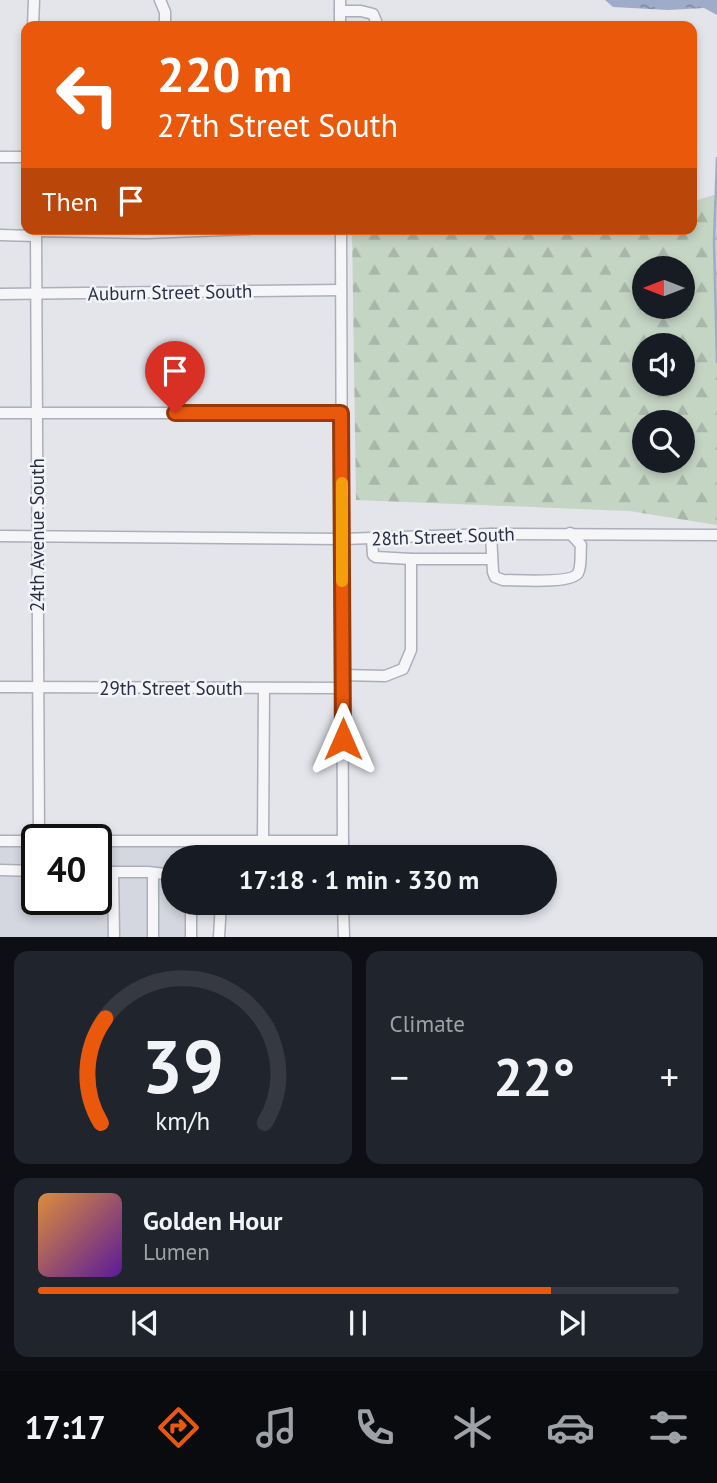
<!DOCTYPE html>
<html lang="en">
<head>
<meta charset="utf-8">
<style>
  :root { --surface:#171b24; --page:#20242c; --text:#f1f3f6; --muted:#9ea1a6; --line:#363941; --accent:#ea580c }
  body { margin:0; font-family:"PT Sans",sans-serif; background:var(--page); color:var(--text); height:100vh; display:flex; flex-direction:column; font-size:26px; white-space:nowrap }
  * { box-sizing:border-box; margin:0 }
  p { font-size:23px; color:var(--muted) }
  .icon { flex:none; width:38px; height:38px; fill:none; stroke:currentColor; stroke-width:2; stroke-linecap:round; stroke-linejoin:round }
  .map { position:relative; height:937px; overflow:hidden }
  .panel { display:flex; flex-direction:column; gap:14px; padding:14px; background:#0d0f14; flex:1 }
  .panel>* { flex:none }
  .top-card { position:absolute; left:21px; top:21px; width:676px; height:214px; border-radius:14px; box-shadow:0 4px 10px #0003; background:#ea580c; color:#fff; overflow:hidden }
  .needle { width:46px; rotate:270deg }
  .buttons { position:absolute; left:632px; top:256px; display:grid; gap:14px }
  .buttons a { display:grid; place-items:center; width:63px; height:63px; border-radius:50%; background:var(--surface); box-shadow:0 4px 10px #0003; font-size:35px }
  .speed { position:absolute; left:21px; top:824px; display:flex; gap:14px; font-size:35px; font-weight:700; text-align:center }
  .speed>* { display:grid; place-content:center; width:91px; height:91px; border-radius:50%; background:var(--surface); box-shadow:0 4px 10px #0003; line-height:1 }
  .speed .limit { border:4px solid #111; border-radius:10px; background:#fff; color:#111 }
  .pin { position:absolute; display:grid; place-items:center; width:60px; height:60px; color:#fff; margin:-72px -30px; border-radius:50% 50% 50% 0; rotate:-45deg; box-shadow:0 0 7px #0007 }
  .pin .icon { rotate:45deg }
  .me { position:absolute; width:77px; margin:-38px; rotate:0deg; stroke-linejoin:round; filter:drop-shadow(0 0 5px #0008) }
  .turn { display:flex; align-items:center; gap:24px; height:147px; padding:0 21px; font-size:32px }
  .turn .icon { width:91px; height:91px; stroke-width:2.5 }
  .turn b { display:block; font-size:49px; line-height:60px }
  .then { display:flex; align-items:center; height:66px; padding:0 21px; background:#0003; gap:14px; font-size:26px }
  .big { font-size:52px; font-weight:700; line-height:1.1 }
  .panel .widget { flex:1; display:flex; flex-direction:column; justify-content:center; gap:10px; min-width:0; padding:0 24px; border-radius:14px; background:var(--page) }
  .panel .dial { align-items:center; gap:0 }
  .dial svg { height:182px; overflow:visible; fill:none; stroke:var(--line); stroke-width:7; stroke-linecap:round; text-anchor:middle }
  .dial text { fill:var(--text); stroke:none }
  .song { display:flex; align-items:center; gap:21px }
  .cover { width:84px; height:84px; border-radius:10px; background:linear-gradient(135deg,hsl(30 70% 55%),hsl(270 70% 35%)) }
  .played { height:7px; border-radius:4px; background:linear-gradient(90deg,var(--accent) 80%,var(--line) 80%) }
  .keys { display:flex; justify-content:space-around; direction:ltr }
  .heat { display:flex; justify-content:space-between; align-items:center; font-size:38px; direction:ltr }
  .panel .tiles { flex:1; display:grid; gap:14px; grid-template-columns:1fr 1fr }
  .widget:last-child { grid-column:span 2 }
  .trip { position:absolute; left:161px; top:845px; width:396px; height:70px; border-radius:35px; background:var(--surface); box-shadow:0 4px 10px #0003; font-weight:700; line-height:70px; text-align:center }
  .tabs { display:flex; height:112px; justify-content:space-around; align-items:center; background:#090b0e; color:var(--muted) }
  .tabs .icon { width:49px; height:49px }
  .tabs .active { color:var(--accent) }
  .tabs b { font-size:32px; color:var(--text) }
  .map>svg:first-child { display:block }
  .built { fill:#d5d7e0 }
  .forest { fill:url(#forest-firs); fill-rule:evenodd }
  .water { fill:url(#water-ripples) }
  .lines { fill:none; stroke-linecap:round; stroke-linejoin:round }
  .stream { stroke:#9eacca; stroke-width:2.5 }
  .minor-casing { stroke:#acaeb9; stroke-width:13 }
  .minor { stroke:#f6f6f9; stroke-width:10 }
  .route-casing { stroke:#983908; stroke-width:18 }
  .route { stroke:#ea580c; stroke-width:12 }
  .slow { stroke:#f59e0b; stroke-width:12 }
  .labels { text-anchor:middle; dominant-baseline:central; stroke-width:5; stroke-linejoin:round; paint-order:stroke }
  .street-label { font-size:19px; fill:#2b2f43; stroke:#f3f4f8 }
</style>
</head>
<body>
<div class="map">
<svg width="717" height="937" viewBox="0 0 717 937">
  <defs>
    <pattern id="forest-firs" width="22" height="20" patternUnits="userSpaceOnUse" patternTransform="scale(1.75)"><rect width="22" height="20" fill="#c5d5c4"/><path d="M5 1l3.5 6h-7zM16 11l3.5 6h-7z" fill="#a9b7aa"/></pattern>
    <pattern id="water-ripples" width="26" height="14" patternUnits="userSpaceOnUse" patternTransform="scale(1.75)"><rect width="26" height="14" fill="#9eacca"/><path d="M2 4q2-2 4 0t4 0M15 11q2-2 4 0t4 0" fill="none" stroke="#818ca6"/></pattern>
  </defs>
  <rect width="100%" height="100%" fill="#e3e5eb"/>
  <!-- built -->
  <path class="built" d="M0,846H37V900H96V846H193V849H184V857L173,858V903H185V937H0Z"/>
  <!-- forest -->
  <path class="forest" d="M717,194V525L629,511L356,500L352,229H691V202ZM644,268H682V306H644ZM644,345H682V383H644ZM644,422H682V460H644Z"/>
  <!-- water -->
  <path class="water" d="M605,0H717V15L704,8L668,10L613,7Z"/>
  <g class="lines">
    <!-- stream -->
    <path class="stream" d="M717,158L714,242L717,362"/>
    <defs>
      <g id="minor">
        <path d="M160,0L165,12V26"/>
        <path d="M340,0V26"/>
        <path d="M340,11H361L373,14L378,26"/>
        <path d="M33,26L34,0"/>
        <path d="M0,157H26"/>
        <path d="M36,229L39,840"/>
        <path d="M341,229L343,858"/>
        <path d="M36,231L146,233L250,229"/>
        <path d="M0,235L36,236"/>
        <path d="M0,294L341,290"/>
        <path d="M0,413H341"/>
        <path d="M491,534L493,572L495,577L503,580C517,580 572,584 578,573C582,566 580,553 581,545L570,533"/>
        <path d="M0,536L342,539L491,534L717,535"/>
        <path d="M411,559H492"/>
        <path d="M342,675L385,676L403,669L411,650V559L376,557L373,555L372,539"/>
        <path d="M0,687L343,688"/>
        <path d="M0,841H37"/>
        <path d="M96,841H343"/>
        <path d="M263,841L264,688"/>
        <path d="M190,854V858"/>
        <path d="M0,870L37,871"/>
        <path d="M96,872H148L173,875"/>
        <path d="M113,872L114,937"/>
        <path d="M153,873V937"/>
        <path d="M191,903V937"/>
        <path d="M343,903L344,937"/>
        <path d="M219,937L221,903"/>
      </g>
    </defs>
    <!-- minor casing -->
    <use href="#minor" class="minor-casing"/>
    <!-- minor -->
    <use href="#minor" class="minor"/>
  </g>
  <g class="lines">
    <defs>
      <path id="route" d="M175,413H341L343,739"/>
    </defs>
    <!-- route casing -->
    <use href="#route" class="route-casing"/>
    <!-- route -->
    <use href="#route" class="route"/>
    <!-- slow -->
    <path class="slow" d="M342,483V581"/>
  </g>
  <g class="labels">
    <!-- street labels -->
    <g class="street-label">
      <text transform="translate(170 292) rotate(-1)">Auburn Street South</text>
      <text transform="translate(37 535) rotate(-90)">24th Avenue South</text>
      <text transform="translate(443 536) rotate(-2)">28th Street South</text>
      <text x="171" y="688">29th Street South</text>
    </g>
  </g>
</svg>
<div class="buttons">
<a><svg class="needle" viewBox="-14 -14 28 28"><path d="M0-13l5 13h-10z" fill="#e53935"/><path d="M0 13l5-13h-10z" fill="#9ea1a6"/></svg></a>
<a><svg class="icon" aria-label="sound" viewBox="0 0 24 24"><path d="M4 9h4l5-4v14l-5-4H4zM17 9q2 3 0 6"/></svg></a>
<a><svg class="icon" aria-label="search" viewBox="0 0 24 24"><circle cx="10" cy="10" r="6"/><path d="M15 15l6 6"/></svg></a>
</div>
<div class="speed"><div class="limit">40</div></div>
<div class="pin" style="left:175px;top:413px;background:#d93025"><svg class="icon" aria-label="arrive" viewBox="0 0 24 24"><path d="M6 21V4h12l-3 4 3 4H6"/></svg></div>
<svg class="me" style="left:343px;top:739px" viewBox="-20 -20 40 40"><path d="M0-17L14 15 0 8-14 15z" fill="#ea580c" stroke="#fff" stroke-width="4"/></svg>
<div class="trip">17:18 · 1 min · 330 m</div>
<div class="top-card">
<div class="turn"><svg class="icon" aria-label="left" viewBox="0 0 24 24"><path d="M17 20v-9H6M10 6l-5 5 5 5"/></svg><div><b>220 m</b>27th Street South</div></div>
<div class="then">Then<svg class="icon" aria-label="arrive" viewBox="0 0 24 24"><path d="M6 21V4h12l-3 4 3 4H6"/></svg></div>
</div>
</div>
<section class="panel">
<div class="tiles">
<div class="widget dial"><svg viewBox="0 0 100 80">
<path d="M14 69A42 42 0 1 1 86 69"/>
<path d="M14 69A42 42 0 0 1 16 23" stroke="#ea580c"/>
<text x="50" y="56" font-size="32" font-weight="700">39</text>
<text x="50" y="72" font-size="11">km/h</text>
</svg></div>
<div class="widget"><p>Climate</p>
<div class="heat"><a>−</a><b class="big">22°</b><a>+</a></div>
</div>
<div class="widget">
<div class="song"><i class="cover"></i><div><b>Golden Hour</b><p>Lumen</p></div></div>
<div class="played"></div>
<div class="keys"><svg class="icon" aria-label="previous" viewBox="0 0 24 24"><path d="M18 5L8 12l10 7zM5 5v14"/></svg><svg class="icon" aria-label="pause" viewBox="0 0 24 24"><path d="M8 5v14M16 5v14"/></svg><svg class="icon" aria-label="next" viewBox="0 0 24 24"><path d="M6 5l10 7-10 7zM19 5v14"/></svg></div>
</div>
</div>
</section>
<nav class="tabs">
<b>17:17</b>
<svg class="icon active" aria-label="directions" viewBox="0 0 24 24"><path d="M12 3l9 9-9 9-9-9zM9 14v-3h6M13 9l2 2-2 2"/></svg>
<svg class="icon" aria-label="music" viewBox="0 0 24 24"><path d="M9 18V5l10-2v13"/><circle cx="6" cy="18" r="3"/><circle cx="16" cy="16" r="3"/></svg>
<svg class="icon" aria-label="phone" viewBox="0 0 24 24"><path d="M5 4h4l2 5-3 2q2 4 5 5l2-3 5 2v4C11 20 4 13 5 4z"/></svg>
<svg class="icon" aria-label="climate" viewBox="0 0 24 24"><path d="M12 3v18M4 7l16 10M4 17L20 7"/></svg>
<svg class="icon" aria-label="car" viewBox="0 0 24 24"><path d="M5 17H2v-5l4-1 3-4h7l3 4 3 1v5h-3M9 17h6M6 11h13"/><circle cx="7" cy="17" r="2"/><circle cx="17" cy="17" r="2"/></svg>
<svg class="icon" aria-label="filters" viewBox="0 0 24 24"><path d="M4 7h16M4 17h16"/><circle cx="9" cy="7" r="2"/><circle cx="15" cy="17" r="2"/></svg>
</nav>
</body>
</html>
